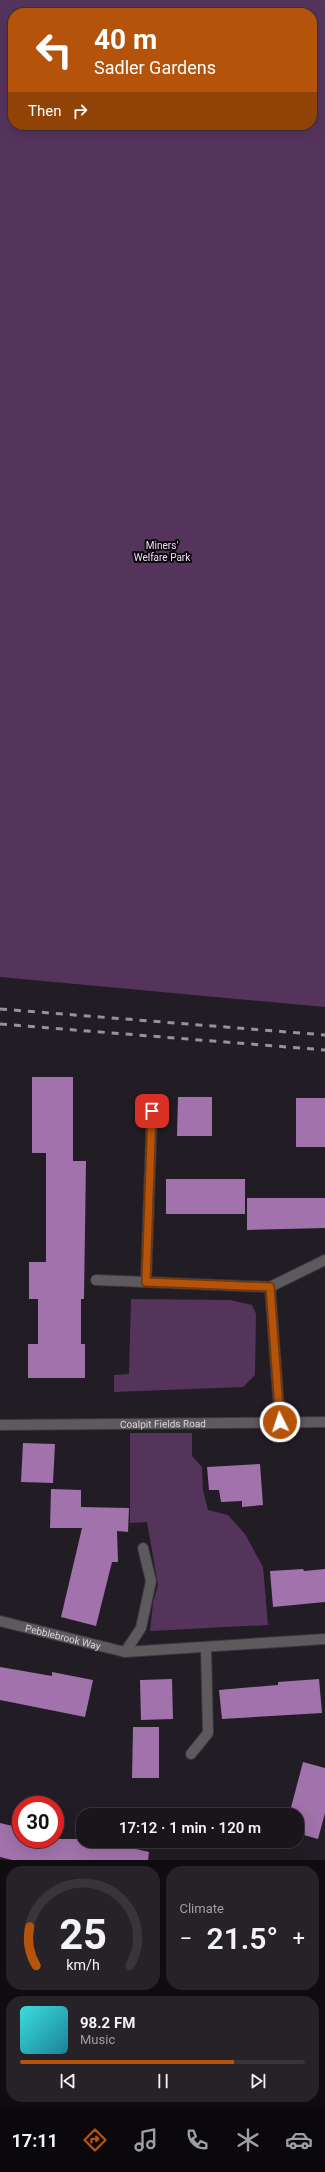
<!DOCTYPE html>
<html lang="en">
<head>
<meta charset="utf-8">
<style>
  :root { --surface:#1a151b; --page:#272228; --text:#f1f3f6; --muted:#9f9fa3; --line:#38343a; --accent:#b45309 }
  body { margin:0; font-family:Roboto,sans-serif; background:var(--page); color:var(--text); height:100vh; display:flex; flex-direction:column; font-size:15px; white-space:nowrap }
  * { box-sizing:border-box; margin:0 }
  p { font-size:13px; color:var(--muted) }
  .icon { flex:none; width:22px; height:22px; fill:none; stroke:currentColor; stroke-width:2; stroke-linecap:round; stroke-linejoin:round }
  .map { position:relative; height:1860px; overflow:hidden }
  .drawer { display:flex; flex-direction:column; gap:6px; padding:6px; background:#0e0c0f; flex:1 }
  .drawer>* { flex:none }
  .top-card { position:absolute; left:8px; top:8px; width:309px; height:122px; border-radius:16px; box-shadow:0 4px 16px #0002,0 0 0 1px var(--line); background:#b45309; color:#fff; overflow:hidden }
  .speed { position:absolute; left:12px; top:1796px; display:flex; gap:8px; font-size:20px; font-weight:700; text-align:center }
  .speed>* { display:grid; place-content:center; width:52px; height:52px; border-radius:50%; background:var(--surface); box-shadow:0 4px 16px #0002,0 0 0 1px var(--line); line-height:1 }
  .speed .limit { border:6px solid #d22; background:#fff; color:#111 }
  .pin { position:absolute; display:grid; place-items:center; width:34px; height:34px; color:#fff; margin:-17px; border-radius:8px; box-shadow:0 2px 6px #0006 }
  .me { position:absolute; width:44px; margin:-22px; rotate:356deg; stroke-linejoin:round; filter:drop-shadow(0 0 3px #0008) }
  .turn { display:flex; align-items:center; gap:14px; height:84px; padding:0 20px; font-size:18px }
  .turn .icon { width:52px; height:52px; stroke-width:2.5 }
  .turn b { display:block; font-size:28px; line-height:34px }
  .then { display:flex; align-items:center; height:38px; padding:0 20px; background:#0003; gap:8px; font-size:15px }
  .big { font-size:30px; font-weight:600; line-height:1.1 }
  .drawer .widget { flex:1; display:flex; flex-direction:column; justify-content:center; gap:6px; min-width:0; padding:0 14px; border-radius:16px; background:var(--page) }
  .drawer .dial { align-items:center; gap:0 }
  .dial svg { height:104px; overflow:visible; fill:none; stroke:var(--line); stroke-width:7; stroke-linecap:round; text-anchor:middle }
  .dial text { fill:var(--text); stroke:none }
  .song { display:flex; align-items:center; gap:12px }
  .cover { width:48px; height:48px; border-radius:6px; background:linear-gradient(135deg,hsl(180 70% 55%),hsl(190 70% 35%)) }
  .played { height:4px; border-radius:2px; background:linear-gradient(90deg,var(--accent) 75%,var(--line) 75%) }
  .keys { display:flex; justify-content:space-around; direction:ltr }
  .heat { display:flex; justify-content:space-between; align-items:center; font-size:22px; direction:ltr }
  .drawer .tiles { flex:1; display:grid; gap:6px; grid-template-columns:1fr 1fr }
  .widget:last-child { grid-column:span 2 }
  .trip { position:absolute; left:76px; top:1808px; width:228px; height:40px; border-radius:16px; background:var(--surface); box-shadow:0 4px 16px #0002,0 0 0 1px var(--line); font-weight:600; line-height:40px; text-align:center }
  .tabs { display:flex; height:64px; justify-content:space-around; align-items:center; background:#0a080b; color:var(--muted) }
  .tabs .icon { width:28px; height:28px }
  .tabs .active { color:var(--accent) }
  .tabs b { font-size:18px; color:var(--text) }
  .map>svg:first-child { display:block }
  .green { fill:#55345c; fill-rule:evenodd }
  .building { fill:#a172ab }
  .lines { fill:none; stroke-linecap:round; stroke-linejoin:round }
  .street-casing { stroke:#3b363d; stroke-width:12 }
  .street { stroke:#5d5a5e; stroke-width:10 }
  .rail { stroke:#979198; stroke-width:3; stroke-dasharray:7 7; stroke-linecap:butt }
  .route-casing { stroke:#753606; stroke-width:10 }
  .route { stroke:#b45309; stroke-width:7 }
  .labels { text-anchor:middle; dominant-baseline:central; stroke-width:4; stroke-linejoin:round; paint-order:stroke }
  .park-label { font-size:10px; fill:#f4dafa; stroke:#0a070b }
  .street-label { font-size:10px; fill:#d8d3d9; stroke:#0a070b }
</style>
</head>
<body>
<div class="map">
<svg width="325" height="1860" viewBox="0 0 325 1860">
  <rect width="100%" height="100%" fill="#221c24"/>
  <!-- green -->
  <g class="green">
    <path d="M0,0H325V1007L0,977ZM13,13H312V125H13Z"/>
    <path d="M131,1299L230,1300L252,1305L256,1314L255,1375L243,1387L114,1392V1375L129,1374Z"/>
    <path d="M130,1433H192V1456L202,1467L203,1490L208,1510L228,1515L245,1534L263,1567L268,1625L150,1631L153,1603L158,1585L147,1522L130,1523Z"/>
  </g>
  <!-- building -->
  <g class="building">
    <path d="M32,1077H73V1161H86L84,1299H81V1344H85V1378H28V1344H38V1299H29V1262H46V1153H32Z"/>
    <path d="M178,1097H212V1136H177Z"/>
    <rect x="296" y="1098" width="29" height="49"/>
    <rect x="166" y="1179" width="79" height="35"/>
    <path d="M247,1198H325V1228L247,1230Z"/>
    <path d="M23,1443L55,1444L53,1483L21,1482Z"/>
    <path d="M260,1464L263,1505L242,1507V1501L221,1502L219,1490H209L207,1467Z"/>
    <path d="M51,1489L81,1490V1507L129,1508L128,1532L117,1531L118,1562H112L96,1626L61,1617L82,1528H50Z"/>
    <path d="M303,1569L304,1571L325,1569V1602L273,1607L270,1571Z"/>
    <path d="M0,1667L52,1676V1672L93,1680L85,1717L0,1700Z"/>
    <path d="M172,1679L173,1719L141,1720L140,1680Z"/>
    <path d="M319,1679L322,1713L222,1719L219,1690L278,1685V1682Z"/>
    <path d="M133,1727H159V1778H132Z"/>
    <path d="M303,1762L325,1768V1813L318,1839L297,1833V1815H289Z"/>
    <path d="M0,1823L21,1828V1839H83V1841H102L149,1852L148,1860H12L0,1857Z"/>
  </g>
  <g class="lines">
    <defs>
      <g id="street">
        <path d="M96,1280L270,1287L325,1260"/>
        <path d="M146,1282L152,1111"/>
        <path d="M270,1287L280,1422"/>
        <path id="s1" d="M0,1425L325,1422"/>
        <path id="s2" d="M0,1621L125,1652L325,1639"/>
        <path d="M125,1652L141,1628L151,1581L143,1548"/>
        <path d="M191,1754L208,1733L206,1648"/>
      </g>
    </defs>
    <!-- street casing -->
    <use href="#street" class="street-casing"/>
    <!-- street -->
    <use href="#street" class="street"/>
    <!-- rail -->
    <g class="rail">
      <path d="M0,1009L325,1035"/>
      <path d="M0,1024L325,1050"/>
    </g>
  </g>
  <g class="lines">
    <defs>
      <path id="route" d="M152,1111L146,1282L270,1287L280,1422"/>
    </defs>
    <!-- route casing -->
    <use href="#route" class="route-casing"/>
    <!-- route -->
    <use href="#route" class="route"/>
  </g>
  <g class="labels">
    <!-- park labels -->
    <g class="park-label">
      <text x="162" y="545">Miners'<tspan x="162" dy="12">Welfare Park</tspan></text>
    </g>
    <!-- street labels -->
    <g class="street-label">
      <text stroke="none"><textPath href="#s1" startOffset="163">Coalpit Fields Road</textPath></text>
      <text stroke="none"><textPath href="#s2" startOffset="65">Pebblebrook Way</textPath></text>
    </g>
  </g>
</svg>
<div class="speed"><div class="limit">30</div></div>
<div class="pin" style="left:152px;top:1111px;background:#d93025"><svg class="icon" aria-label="arrive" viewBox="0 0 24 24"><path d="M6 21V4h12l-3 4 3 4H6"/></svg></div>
<svg class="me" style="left:280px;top:1422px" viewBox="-20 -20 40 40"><circle r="17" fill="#b45309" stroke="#fff" stroke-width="3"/><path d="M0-11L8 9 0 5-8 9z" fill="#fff"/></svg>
<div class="trip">17:12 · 1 min · 120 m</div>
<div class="top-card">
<div class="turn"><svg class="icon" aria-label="left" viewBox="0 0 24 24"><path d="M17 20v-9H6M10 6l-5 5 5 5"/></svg><div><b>40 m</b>Sadler Gardens</div></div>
<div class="then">Then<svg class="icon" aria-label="right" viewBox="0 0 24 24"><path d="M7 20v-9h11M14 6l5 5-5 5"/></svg></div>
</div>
</div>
<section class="drawer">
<div class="tiles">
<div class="widget dial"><svg viewBox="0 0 100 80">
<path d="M14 69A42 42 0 1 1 86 69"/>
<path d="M14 69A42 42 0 0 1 9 39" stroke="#b45309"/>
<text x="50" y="56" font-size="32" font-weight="700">25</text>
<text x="50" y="72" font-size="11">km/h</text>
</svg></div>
<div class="widget"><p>Climate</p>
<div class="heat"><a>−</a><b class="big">21.5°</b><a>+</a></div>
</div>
<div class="widget">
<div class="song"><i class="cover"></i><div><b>98.2 FM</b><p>Music</p></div></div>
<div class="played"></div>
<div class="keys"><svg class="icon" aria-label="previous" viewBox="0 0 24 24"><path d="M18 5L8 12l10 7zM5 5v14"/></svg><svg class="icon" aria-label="pause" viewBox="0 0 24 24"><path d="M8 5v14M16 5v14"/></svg><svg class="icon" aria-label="next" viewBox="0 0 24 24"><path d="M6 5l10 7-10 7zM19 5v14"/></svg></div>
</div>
</div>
</section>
<nav class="tabs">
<b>17:11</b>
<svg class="icon active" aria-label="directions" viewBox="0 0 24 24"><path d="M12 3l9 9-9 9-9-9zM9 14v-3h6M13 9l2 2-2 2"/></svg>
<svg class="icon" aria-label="music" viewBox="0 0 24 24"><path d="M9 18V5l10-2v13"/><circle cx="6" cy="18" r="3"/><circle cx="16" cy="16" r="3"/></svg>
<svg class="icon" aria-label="phone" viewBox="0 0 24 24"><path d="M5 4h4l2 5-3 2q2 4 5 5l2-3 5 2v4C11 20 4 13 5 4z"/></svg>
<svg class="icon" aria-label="climate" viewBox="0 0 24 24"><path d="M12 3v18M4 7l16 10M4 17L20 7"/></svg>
<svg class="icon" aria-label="car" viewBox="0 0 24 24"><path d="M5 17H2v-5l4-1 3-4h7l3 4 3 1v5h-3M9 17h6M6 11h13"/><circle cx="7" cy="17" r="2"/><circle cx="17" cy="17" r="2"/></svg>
</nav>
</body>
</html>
